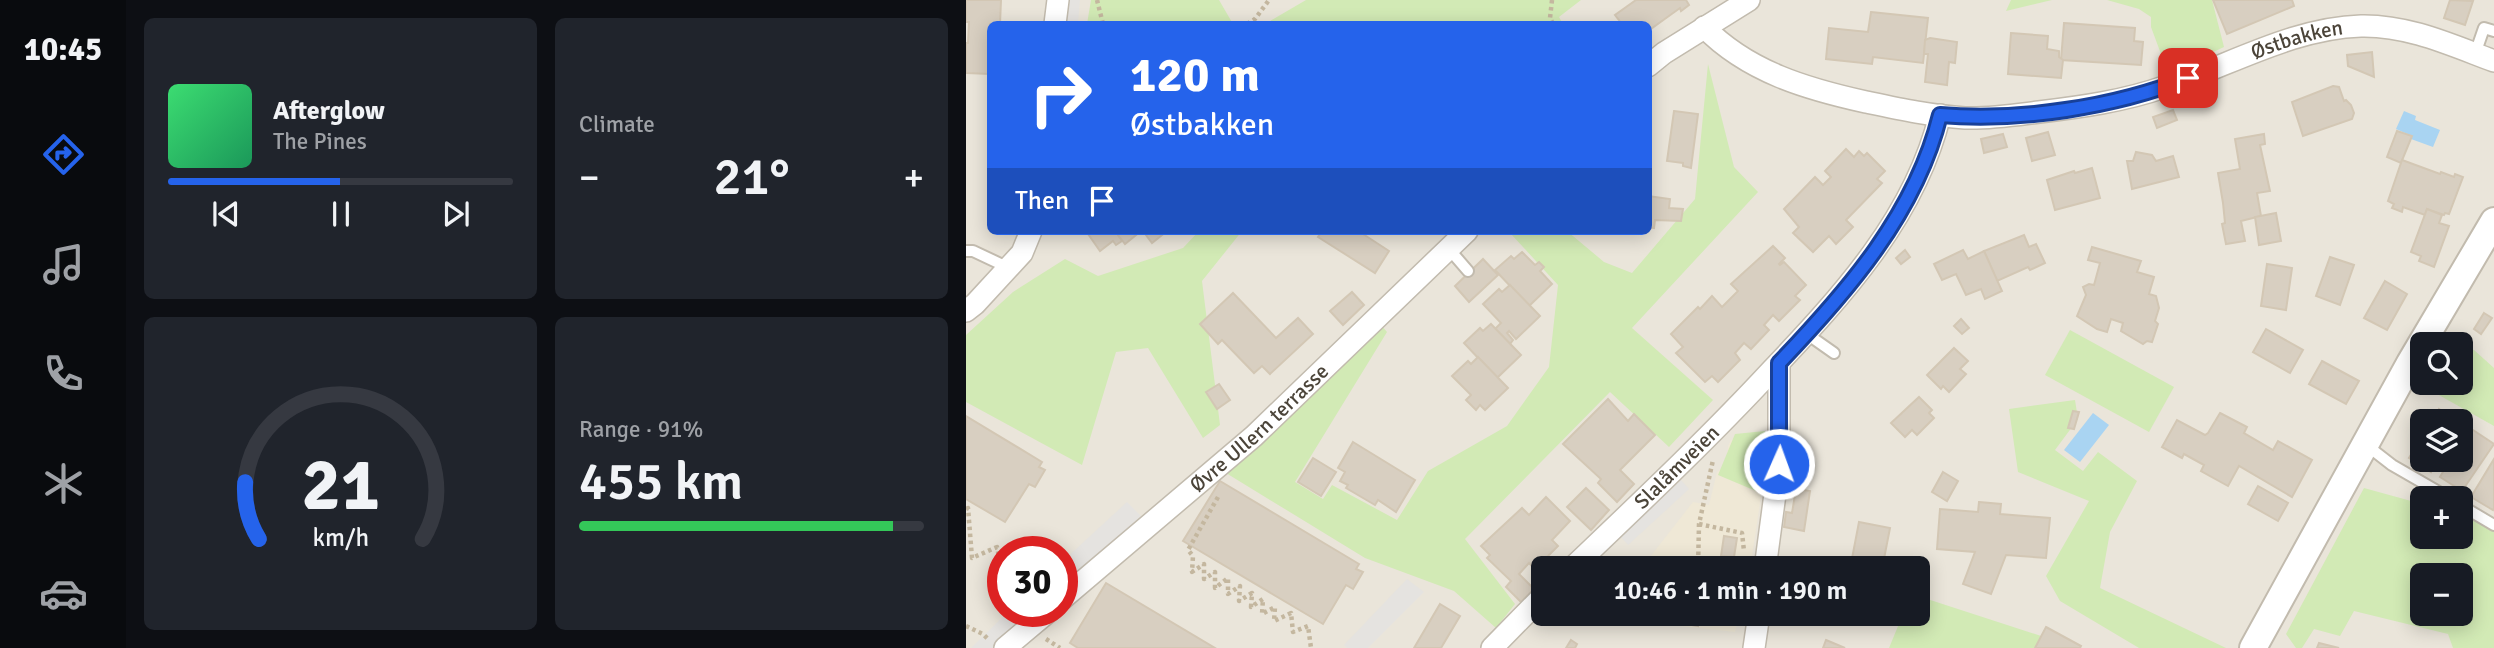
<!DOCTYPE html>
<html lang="en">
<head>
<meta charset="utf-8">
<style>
  :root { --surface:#171b24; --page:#20242c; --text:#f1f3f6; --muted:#9ea1a6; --line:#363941; --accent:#2563eb }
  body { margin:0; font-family:Signika,sans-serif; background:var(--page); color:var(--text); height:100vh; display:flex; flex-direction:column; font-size:26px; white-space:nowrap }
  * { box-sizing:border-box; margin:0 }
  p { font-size:23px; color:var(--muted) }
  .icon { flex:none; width:38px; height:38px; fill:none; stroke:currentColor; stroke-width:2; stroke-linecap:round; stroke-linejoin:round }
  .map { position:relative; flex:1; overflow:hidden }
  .details { display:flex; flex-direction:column; gap:18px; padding:18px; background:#0d0f14; width:840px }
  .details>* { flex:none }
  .banner { position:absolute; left:21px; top:21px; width:665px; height:214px; border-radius:10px; box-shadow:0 4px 18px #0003; background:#2563eb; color:#fff; overflow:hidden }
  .fabs { position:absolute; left:1444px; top:332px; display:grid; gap:14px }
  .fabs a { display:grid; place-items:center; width:63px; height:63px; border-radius:10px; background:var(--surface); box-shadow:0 4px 18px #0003; font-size:35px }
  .speed { position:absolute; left:21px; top:536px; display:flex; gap:14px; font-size:35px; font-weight:700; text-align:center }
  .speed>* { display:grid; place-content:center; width:91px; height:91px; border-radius:50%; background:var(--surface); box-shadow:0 4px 18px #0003; line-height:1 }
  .speed .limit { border:10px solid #d22; background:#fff; color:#111 }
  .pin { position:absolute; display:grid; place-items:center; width:60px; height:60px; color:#fff; margin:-30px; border-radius:14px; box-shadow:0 4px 10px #0006 }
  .me { position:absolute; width:77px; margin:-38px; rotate:2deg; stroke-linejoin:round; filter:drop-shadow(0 0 5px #0008) }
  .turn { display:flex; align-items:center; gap:24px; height:147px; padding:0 28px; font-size:32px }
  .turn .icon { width:91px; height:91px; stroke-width:2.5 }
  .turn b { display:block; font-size:49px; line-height:60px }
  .then { display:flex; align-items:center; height:66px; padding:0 28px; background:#0003; gap:14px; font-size:26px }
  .big { font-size:52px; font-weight:600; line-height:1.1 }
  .details .widget { flex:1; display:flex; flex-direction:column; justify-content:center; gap:10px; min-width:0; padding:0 24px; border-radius:10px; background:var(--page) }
  .details .dial { align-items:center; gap:0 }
  .dial svg { height:182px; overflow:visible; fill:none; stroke:var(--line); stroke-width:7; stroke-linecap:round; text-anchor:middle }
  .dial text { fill:var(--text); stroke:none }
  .song { display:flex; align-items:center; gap:21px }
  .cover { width:84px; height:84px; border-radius:10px; background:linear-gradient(135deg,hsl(140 70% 55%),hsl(150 70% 35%)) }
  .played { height:7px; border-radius:4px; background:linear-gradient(90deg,var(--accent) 50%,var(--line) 50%) }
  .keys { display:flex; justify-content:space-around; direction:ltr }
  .heat { display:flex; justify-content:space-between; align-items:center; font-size:38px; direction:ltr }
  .charge { height:10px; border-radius:5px; background:linear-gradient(90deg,#34c759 91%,var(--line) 0) }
  .details .tiles { flex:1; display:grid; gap:18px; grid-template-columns:repeat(2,1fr) }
  .trip { position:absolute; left:565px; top:556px; width:399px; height:70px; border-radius:10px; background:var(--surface); box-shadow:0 4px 18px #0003; font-weight:600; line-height:70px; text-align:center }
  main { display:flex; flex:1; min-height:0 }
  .menu { display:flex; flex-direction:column; width:126px; justify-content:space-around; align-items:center; background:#090b0e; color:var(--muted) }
  .menu .icon { width:49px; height:49px }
  .menu .selected { color:var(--accent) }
  .menu b { font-size:32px; color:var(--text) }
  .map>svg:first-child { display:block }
  .residential { fill:#eae5da; fill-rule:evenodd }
  .education { fill:#efe8d6 }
  .green { fill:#d2eab5; fill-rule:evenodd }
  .parking { fill:#e5e3e0 }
  .water { fill:#a9d4f2 }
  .building { fill:#d8cfc1; stroke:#d3c7b4; stroke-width:2 }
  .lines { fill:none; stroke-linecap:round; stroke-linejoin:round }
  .service-casing { stroke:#c2bbae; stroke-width:14 }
  .minor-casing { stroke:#c2bbae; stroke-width:24 }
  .tertiary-casing { stroke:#c2bbae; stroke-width:30 }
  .path { stroke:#c4b79f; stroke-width:4.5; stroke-dasharray:3.5 3.5; stroke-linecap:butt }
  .service { stroke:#fff; stroke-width:10 }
  .minor { stroke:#fff; stroke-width:21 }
  .tertiary { stroke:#fff; stroke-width:26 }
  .route-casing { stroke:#184099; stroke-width:18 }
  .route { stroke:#2563eb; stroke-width:12 }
  .labels { text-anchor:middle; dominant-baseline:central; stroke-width:5; stroke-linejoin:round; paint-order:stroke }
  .street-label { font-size:21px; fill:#4b4439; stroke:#fff }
</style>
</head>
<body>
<main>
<nav class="menu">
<b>10:45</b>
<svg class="icon selected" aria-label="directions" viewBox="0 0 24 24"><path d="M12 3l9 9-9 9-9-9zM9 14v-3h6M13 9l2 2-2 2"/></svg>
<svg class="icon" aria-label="music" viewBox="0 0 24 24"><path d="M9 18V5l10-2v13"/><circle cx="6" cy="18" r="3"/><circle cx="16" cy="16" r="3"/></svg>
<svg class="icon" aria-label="phone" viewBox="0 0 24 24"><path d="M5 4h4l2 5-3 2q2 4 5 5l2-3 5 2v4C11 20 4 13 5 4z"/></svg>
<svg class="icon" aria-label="climate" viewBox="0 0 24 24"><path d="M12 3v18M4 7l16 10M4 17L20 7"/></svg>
<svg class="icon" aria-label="car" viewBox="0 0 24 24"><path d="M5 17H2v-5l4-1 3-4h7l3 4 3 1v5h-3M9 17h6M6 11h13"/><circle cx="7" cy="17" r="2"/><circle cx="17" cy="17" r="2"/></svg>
</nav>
<section class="details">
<div class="tiles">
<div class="widget">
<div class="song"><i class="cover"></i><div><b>Afterglow</b><p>The Pines</p></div></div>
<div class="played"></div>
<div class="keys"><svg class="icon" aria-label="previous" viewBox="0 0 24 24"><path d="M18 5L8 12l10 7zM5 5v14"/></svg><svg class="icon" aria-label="pause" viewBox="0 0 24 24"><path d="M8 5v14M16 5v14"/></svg><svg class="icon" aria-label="next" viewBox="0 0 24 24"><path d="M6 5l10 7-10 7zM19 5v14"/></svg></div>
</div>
<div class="widget"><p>Climate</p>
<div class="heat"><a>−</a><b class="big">21°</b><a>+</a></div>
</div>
<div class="widget dial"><svg viewBox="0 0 100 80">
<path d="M14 69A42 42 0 1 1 86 69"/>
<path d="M14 69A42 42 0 0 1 8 44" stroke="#2563eb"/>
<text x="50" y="56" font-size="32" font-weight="700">21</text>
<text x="50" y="72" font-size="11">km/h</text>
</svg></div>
<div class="widget"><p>Range · 91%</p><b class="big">455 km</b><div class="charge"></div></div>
</div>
</section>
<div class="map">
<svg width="1528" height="648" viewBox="0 0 1528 648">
  <rect width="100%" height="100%" fill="#f6f3ec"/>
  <!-- residential -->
  <path class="residential" d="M0,0H1528V648H0ZM24,24H682V231H24ZM1456,345H1494V383H1456ZM1456,422H1494V460H1456ZM1456,499H1494V537H1456ZM37,551H96V611H37ZM578,569H952V614H578ZM1456,576H1494V614H1456Z"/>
  <!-- education -->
  <g class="education">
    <path d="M780,435L795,438L799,444L794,503L784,569H666L684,557L727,502L743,505L751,472L761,463L762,446L765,440Z"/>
    <path d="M635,614H774L769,632L696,624L635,620Z"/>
  </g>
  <!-- green -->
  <g class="green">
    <path d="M125,0H253L267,24H121Z"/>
    <path d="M340,0H615L593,17L597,24H299Z"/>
    <path d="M1045,0H1086L1040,11Z"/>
    <path d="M1141,0H1246L1258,47L1202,73L1185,27V17L1173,9Z"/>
    <path d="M742,64L768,167L792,192L666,328L747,400L703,447L644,392L499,539L549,604L530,628L488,591L399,558L260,473L414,324L421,332L329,482L357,499L366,485L431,520L462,471L541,426L583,367L592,285L545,234L547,231H601L638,262L666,273L729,199Z"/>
    <path d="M233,231H276L236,281L254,425L237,438L182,348L150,352L116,465L0,402V335L47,292L99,259L132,276L217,248Z"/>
    <path d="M1104,330L1208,387L1183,432L1079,375Z"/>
    <path d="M1495,346L1508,350L1528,368V426L1455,385L1456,382L1494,383Z"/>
    <path d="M1109,400L1112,419L1089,450L1117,471L1132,452L1171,481L1144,532L1134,588L1260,648H1173L1094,601L1080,576L1123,501L1052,472L1043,409Z"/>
    <path d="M799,431L790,491L752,475L769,434Z"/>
    <path d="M1398,488L1456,504V537H1494L1495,515L1528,524V648H1487L1482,634L1388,611L1374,636L1348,629L1336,648H1330L1320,634ZM1456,576H1494V614H1456Z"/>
    <path d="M952,596L1112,648H923L937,614H952Z"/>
  </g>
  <!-- parking -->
  <g class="parking">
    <path d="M96,0H114L112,24H93Z"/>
    <path d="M715,480L723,489L662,545L654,536Z"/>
    <path d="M161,502L175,516L96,591V562Z"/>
    <path d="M441,579L458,592L402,648H381L378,645Z"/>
    <path d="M43,611H76L37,648H5Z"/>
  </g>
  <!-- water -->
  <g class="water">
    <path d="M1438,111L1450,116L1449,120L1474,130L1467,147L1445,139L1446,136L1430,129Z"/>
    <path d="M1127,413L1143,425L1114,462L1098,450Z"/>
  </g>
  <!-- building -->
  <g class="building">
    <path d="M0,0H35L34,24H24V74L0,73V43H2L3,22H0Z"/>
    <path d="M670,0H720L723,5L715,11L714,8L682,31V24H656L649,15Z"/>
    <path d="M1247,0H1326L1328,6L1261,34Z"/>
    <path d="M1484,0L1507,1L1499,25L1478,18Z"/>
    <path d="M905,12L962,18L957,63L907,57L906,64L860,59L863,28L902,32Z"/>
    <path d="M1098,23L1169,28L1168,41L1177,42L1175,65L1095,60Z"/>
    <path d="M1045,33L1082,36L1081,49L1093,51V57L1097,60L1095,78L1042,74Z"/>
    <path d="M964,38L991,42L989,63L983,62L981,85L959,82L962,54H958L959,40Z"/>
    <path d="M1406,52L1408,77L1382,66L1381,55Z"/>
    <path d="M1367,86L1373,87L1378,101L1380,100L1385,105L1388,113L1386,119L1337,136L1326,102Z"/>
    <path d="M1207,110L1211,120L1191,128L1187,117Z"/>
    <path d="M708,111L732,114L725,168L717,166V163L701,161Z"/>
    <path d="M1431,131L1446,136L1435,163L1421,157Z"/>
    <path d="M1082,132L1089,155L1066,161L1060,138Z"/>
    <path d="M1037,134L1041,147L1018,153L1015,139Z"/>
    <path d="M1298,134L1299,144L1294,145L1304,191L1291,193L1295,216L1275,221L1279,241L1260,244L1256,224L1259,223L1257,203L1252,173L1274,169L1269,139Z"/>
    <path d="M880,149L888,157L893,151L898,156L901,153L919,171L911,179L916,183L880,220L887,227L870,244L863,236L847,252L827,233L833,227L818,209L849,177L857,185L865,177L859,171Z"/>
    <path d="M1170,152L1186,155L1190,161L1207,156L1213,177L1166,189L1161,161H1167Z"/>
    <path d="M1436,160L1474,174L1475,172L1488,177L1489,174L1497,177L1483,214L1479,213L1478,215L1461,209L1459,215L1437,207L1436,212L1426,208L1428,204L1422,201Z"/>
    <path d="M1126,168L1134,198L1089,210L1081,180L1108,171L1109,173Z"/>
    <path d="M682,196L704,199L703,208L717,209L715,221L689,220L688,228L682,227Z"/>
    <path d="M1461,209L1476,215L1473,223L1483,226L1468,267L1453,261L1455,256L1445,252Z"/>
    <path d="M1310,213L1315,241L1293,245L1289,217Z"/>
    <path d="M120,231H157L152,235L156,241L150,245L147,241L134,251Z"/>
    <path d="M157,231H175L159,244L152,235Z"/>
    <path d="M177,231H201L186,243Z"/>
    <path d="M356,231H397V234L423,251L409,273L352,237Z"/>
    <path d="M1058,235L1063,247L1070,244L1079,263L1064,270L1062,267L1031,281L1018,251Z"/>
    <path d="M807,246L819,258L813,264L814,265L818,262L840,285L829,296L834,300L813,321L807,315L798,325L803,330L785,349L778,343L769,353L774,360L752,382L746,376L739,382L710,353L717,347L705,334L732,307L734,309L746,296L756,307L772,291L765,284Z"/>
    <path d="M1126,247L1175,261L1171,272L1188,277L1183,294L1190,296L1193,308L1189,321L1192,324L1186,342L1181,341L1177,344L1155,331L1157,323L1145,319L1141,332L1131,329L1111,316L1120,295L1117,287L1123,284L1128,285L1134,263L1122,260Z"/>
    <path d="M939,250L944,257L935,264L930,258Z"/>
    <path d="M997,250L1002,259L1018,251L1036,291L1019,299L1015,289L1000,295L990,274L976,280L968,264Z"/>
    <path d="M556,252L569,265L573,262L578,267L574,271L586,284L563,306L529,270L545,256L548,259Z"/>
    <path d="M1364,257L1388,265L1374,305L1350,296Z"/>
    <path d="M517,259L532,275L503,302L489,286Z"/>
    <path d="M1301,264L1326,268L1320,310L1295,306Z"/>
    <path d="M1419,281L1441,294L1421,330L1398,318Z"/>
    <path d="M544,285L574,316L550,339L543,331L541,333L547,340L544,344L529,329L535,323L517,304L533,289L536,292Z"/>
    <path d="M386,292L398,305L377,325L364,311Z"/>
    <path d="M267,293L310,338L332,318L347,334L304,374L296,366L288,373L256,340L252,344L234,324Z"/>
    <path d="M1518,313L1526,318L1515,334L1508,329Z"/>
    <path d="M995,319L1003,328L996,334L988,326Z"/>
    <path d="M525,324L555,355L531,378L498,343L514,328L517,331Z"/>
    <path d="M1300,329L1337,350L1324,373L1287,352Z"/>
    <path d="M988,348L1002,361L994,369L1000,374L983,392L977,386L975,389L961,375Z"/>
    <path d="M512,357L542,388L519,410L514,405L510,410L500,400L505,395L486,376L502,361L505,364Z"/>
    <path d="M1356,361L1393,381L1380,404L1343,384Z"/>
    <path d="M253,384L264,400L251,409L240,392Z"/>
    <path d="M953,397L966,410L963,413L968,418L951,435L946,430L939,437L925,423Z"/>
    <path d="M642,399L662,421L668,414L689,435L654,470L668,484L651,502L632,483L635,479L597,444Z"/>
    <path d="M1473,409L1493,422H1465Z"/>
    <path d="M1107,411L1113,412L1108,429L1102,428Z"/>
    <path d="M1254,413L1281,427L1278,433L1307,450L1312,441L1346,460L1326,497L1273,466L1262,486L1235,471L1238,465L1218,454L1216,458L1196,447L1211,420L1239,435L1242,433Z"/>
    <path d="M0,416L76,462L73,467L79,470L69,487L63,484L39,522L0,499Z"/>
    <path d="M1504,428L1528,444L1496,491L1474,477L1484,460H1494V444Z"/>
    <path d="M1456,437V460H1472L1465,472L1443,458Z"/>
    <path d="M387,442L449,480L430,512L412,500L409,505L380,488L382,485L374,481L379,472L372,468Z"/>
    <path d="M347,458L370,472L355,496L332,482Z"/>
    <path d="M1528,459V508L1527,510L1505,497Z"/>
    <path d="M977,472L992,481L981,501L966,492Z"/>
    <path d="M254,481L393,564L390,569L397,572L387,589L380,585L357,624L217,541Z"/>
    <path d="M1292,486L1322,503L1312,521L1282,504Z"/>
    <path d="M620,488L643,510L625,530L601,507Z"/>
    <path d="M830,489L844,491L838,531L818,527L820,512L826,513Z"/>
    <path d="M580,497L604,521L586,540L592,546L569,569L563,563L553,574L568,589L555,602L540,587L545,581L521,558L524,555L515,546L556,508L563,515Z"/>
    <path d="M1013,502L1035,504L1034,514L1084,518L1080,558L1040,555L1025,594L997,584L1009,552L971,549L974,509L1012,512Z"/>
    <path d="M893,522L924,528L916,569H884Z"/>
    <path d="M758,536L771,538L768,557L755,556Z"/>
    <path d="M737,562L768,566V569H736Z"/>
    <path d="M140,583L249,648H112L104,643Z"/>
    <path d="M474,604L494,616L475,648H448Z"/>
    <path d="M703,614H733L732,626L702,621Z"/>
    <path d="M1080,627L1115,646L1114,648H1069Z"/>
    <path d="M605,640L611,644L609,648H600Z"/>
    <path d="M860,640L879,648H857Z"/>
    <path d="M1353,643L1373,648H1351Z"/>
  </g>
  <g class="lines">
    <defs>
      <g id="service">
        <path d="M1509,54L1518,28L1528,31"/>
        <path d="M483,249L502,271"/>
        <path d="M0,251H7L43,268"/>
        <path d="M841,334L868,353"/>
        <path d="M1399,444L1426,465L1485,499"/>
        <path d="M1494,505L1528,525"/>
      </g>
      <g id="minor">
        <path d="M89,24L92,0"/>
        <path id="s1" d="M738,27C782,72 841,89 900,102C933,109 965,116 999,118C1024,119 1049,115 1073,112C1115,107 1158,101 1198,87C1263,66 1326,28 1395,26C1442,25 1485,45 1528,61"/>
        <path d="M682,66L698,53L783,0"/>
        <path d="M0,311L9,304L56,253L65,231"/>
        <path id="s2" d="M605,569C673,504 742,439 806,370C876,296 949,217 974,115"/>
        <path d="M799,569L813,464V363"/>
        <path id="s3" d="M96,599L288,436L501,231"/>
        <path d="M39,648L83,611"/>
        <path d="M526,648L578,595"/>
        <path d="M788,648L793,614"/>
      </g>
      <path id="tertiary" d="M1287,648L1444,363L1528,221"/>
    </defs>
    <!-- service casing -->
    <use href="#service" class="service-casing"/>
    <!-- minor casing -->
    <use href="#minor" class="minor-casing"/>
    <!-- tertiary casing -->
    <use href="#tertiary" class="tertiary-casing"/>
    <!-- path -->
    <g class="path">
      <path d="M131,0L137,24"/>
      <path d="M586,0L584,18L587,24"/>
      <path d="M281,24L289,19L303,0"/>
      <path d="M252,497L222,550L227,556L226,572L238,564V579L249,572V588L262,578V594L274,586L273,601L286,593L285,607L297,599L296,614L309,607L308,621L325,613L327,632L342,626L345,648"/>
      <path d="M0,509L2,508L6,558L31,547L37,575"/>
      <path d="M733,524L776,533L778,551"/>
      <path d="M732,569L733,524L747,460"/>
      <path d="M0,626L17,634L23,640"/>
      <path d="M80,639L94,648"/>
    </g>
    <!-- service -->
    <use href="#service" class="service"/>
    <!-- minor -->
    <use href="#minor" class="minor"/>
    <!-- tertiary -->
    <use href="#tertiary" class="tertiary"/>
  </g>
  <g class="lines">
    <defs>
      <path id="route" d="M813,464V363C881,292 950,213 974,115C1052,122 1149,107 1222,78"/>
    </defs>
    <!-- route casing -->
    <use href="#route" class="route-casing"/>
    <!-- route -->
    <use href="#route" class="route"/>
  </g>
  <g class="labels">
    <!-- street labels -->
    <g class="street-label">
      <text stroke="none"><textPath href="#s1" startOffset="625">Østbakken</textPath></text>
      <text stroke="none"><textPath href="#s3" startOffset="261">Øvre Ullern terrasse</textPath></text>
      <text stroke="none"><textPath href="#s2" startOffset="147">Slalåmveien</textPath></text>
    </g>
  </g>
</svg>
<div class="fabs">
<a><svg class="icon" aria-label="search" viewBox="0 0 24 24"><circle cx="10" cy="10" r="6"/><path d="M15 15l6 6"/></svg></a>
<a><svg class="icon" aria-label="layers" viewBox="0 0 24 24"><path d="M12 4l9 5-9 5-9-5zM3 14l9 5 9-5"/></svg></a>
<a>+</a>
<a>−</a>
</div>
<div class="speed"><div class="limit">30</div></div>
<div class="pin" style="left:1222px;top:78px;background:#d93025"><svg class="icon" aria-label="arrive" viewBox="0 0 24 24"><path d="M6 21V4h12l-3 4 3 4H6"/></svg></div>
<svg class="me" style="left:813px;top:464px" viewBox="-20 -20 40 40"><circle r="17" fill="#2563eb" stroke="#fff" stroke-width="3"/><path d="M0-11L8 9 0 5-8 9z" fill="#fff"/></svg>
<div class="trip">10:46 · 1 min · 190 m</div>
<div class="banner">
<div class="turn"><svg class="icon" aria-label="right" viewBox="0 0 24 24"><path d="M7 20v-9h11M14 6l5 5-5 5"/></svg><div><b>120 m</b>Østbakken</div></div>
<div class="then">Then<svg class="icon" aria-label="arrive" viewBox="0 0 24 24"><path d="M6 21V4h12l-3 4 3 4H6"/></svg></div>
</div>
</div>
</main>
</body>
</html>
